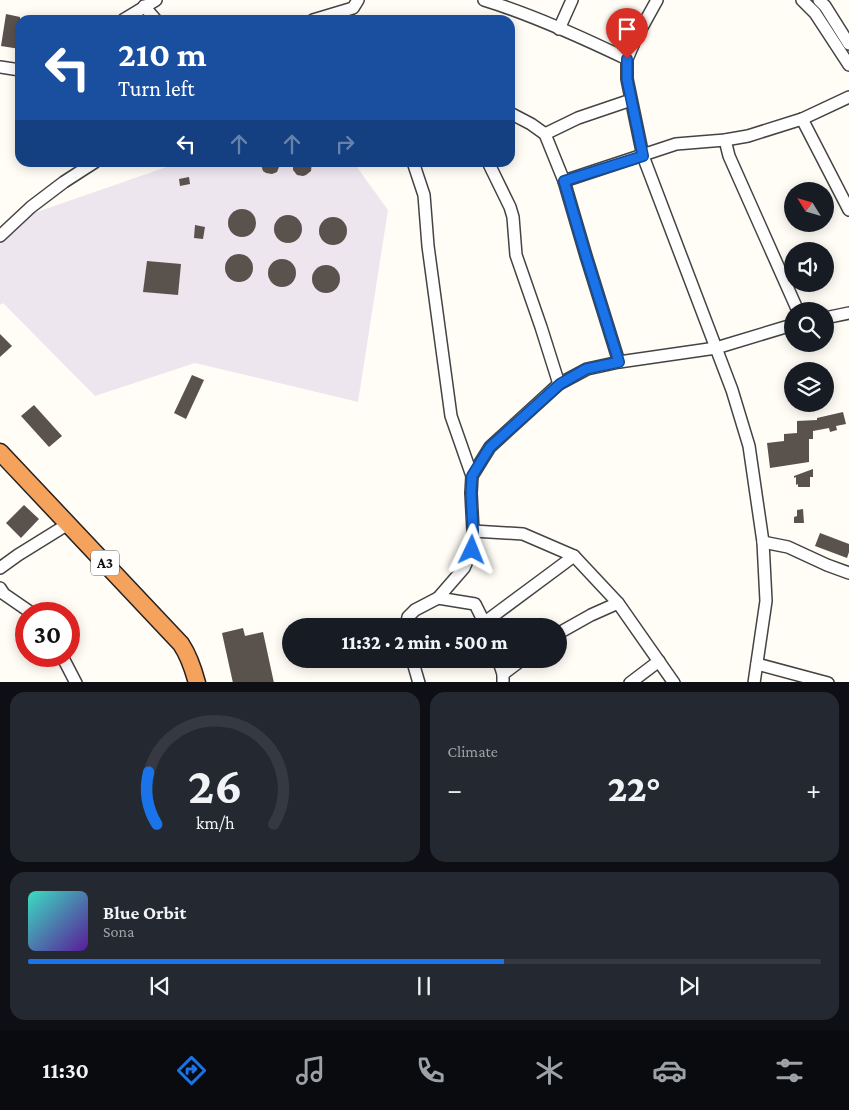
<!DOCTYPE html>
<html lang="en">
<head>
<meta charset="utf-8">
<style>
  :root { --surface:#171b24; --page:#242831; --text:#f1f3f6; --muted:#9ea1a6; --line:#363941; --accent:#1a73e8 }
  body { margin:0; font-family:"Crimson Pro",serif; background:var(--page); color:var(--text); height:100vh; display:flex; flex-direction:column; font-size:19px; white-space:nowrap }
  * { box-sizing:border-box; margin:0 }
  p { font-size:16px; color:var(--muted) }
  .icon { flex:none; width:28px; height:28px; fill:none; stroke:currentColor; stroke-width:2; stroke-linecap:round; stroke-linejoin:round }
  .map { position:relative; height:682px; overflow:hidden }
  .sheet { display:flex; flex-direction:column; gap:10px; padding:10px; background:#0d0f14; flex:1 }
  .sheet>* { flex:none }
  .banner { position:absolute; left:15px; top:15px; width:500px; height:152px; border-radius:15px; box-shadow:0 2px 12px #0003; background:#1a4fa0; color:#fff; overflow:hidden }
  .needle { width:32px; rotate:307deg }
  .buttons { position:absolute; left:784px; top:182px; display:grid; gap:10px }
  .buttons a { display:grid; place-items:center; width:50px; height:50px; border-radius:50%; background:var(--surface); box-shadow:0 2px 12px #0003; font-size:25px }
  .speed { position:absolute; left:15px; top:602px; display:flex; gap:10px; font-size:25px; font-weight:700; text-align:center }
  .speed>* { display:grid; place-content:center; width:65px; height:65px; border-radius:50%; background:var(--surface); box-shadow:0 2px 12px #0003; line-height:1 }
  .speed .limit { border:8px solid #d22; background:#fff; color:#111 }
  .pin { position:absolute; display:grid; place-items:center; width:42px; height:42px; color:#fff; margin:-51px -21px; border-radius:50% 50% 50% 0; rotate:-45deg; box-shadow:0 0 5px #0007 }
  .pin .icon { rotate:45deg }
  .me { position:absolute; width:55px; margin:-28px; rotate:2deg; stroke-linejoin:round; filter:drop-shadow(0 0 4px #0008) }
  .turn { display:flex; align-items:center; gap:18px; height:105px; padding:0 20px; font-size:22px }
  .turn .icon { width:65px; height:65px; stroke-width:2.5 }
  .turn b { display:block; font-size:35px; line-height:42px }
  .lanes { display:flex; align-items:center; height:48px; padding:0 20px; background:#0003; justify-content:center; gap:25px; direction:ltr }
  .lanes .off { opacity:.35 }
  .big { font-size:38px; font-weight:800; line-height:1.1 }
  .sheet .tile { flex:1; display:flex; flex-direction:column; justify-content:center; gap:8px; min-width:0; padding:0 18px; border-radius:15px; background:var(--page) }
  .sheet .dial { align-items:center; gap:0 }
  .dial svg { height:130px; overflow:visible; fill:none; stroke:var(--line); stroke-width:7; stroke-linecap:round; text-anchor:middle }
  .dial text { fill:var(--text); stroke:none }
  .song { display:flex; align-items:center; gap:15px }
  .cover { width:60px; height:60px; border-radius:8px; background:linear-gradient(135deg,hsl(170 70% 55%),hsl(270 70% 35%)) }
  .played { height:5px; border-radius:2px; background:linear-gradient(90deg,var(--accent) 60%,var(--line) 60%) }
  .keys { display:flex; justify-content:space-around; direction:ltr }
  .heat { display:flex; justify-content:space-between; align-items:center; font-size:28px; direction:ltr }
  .sheet .tiles { flex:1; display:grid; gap:10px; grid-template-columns:1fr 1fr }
  .tile:last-child { grid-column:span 2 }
  .trip { position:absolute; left:282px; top:618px; width:285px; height:50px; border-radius:25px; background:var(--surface); box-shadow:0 2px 12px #0003; font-weight:800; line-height:50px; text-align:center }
  .tab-bar { display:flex; height:80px; justify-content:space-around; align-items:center; background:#090b0e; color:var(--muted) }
  .tab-bar .icon { width:35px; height:35px }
  .tab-bar .selected { color:var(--accent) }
  .tab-bar b { font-size:22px; color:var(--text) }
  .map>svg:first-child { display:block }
  .industrial { fill:#eee6ef }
  .building { fill:#5a524d }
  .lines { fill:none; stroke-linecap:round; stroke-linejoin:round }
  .minor-casing { stroke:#444; stroke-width:14 }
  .highway-casing { stroke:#222; stroke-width:19 }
  .minor { stroke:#fff; stroke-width:11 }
  .highway { stroke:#f5a25d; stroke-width:16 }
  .route-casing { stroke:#114b97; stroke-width:12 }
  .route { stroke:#1a73e8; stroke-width:9 }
  .labels { text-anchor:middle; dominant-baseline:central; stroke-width:5; stroke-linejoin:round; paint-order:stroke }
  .shield { fill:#fff; stroke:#585858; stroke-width:1 }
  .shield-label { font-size:15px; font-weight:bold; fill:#111 }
</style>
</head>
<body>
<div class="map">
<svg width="849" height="683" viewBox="0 0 849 683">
  <rect width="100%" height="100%" fill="#fffdf5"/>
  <!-- industrial -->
  <path class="industrial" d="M178,163H354L388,210L358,402L195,363L95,396L3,303L0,305V244L34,213Z"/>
  <!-- building -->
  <g class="building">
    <path d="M6,14L20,17V49L1,46Z"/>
    <path d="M260,162H281L277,172L272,174L266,173L263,171Z"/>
    <path d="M293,162H312L311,171L306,175L303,176L297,175L293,170Z"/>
    <path d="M189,177L190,184L180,186L179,179Z"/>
    <circle cx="242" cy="223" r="14"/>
    <circle cx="288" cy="229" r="14"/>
    <circle cx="333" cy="231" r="14"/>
    <path d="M195,225L205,227L203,239L194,238Z"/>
    <circle cx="239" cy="268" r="14"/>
    <circle cx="282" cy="273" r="14"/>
    <path d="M147,261L181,264L178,295L143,292Z"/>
    <circle cx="326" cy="279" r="14"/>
    <path d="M0,334L12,346L0,357Z"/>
    <path d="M192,375L204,380L186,419L174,413Z"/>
    <path d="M34,405L62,436L49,447L21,416Z"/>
    <path d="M843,412L846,424L836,426L837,430L830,432L829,428L813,431V439H809V462L770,468L767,443L784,441V434L797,433V421L817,420V418Z"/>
    <path d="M813,469V477H810V487H798V484L796,485V477L794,478V476Z"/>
    <path d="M24,505L39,519L21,538L6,523Z"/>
    <path d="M803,509L804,523H794V517L797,516V510Z"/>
    <path d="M820,533L849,544V552L847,558L815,546Z"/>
    <path d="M243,628L245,636L263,632L274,683H233L222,633Z"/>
  </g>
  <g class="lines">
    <defs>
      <g id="minor">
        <path d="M484,0C533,15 581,37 627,59"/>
        <path d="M657,0L636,38L627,59V79L643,156L732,390L749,446L763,542L766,601L754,683"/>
        <path d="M802,0L815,13L849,65"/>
        <path d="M819,0L825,6L849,44"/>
        <path d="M144,6L156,20"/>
        <path d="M123,20L156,0"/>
        <path d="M313,20L353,8L358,0"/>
        <path d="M559,29L572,0"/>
        <path d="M0,67L20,70"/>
        <path d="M510,113L531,124L545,134L564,181L586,256L619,362"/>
        <path d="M802,119L849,210"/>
        <path d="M545,134L578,118L631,100"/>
        <path d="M725,140L729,156L798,311"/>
        <path d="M488,162L510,207L513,217L516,255L541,327L559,384"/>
        <path d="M564,181L676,144L725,140L748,136L802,119L849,97"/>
        <path d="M0,236L31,207L64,182L95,162"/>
        <path d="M825,318L849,313"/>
        <path d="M472,476L490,447L559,384L587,369L619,362L716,348L792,325"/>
        <path d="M473,531L523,534L574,556L618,603L674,683"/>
        <path d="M763,542L788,547L827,565L849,573"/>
        <path d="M0,568L18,555L68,524"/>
        <path d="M0,588L4,594L33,614"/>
        <path d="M438,598L475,604L486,626"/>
        <path d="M485,622L574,556"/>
        <path d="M406,626L408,617L415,610L438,598L464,568L472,550L473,531L471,493L472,476L451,416L428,246L424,195L413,162"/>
        <path d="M559,633L591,615L618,603"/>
        <path d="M62,656L76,683"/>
        <path d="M412,659L419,683"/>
        <path d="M498,659L503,674V683"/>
        <path d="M757,664L828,683"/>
        <path d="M503,674L523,659"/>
        <path d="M630,683L659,661"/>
      </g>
      <path id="highway" d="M0,452L181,644C189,656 193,668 197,683"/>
    </defs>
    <!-- minor casing -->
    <use href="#minor" class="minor-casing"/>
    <!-- highway casing -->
    <use href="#highway" class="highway-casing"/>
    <!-- minor -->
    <use href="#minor" class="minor"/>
    <!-- highway -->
    <use href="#highway" class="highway"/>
  </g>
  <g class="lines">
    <defs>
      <path id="route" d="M472,550L473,531L471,493L472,476L490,447L560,384L586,369L619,362L586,256L564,181L643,156L627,79V59"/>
    </defs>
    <!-- route casing -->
    <use href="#route" class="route-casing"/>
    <!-- route -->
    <use href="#route" class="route"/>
  </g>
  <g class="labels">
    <!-- shield labels -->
    <rect class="shield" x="91" y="550.5" width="28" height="25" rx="4"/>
    <g class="shield-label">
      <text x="105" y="563">A3</text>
    </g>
  </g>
</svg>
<div class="buttons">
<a><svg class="needle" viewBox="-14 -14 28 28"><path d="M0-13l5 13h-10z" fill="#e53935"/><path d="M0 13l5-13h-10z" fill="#9ea1a6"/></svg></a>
<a><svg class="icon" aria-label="sound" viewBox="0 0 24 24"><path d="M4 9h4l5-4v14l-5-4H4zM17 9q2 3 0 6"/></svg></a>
<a><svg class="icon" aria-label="search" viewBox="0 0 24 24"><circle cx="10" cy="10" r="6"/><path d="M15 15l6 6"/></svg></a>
<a><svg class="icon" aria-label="layers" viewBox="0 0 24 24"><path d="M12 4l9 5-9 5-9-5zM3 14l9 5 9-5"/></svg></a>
</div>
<div class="speed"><div class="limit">30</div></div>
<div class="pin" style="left:627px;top:59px;background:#d93025"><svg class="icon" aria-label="arrive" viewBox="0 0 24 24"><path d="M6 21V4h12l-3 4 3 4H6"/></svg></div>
<svg class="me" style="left:472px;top:550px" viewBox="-20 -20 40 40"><path d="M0-17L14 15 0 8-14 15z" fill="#1a73e8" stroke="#fff" stroke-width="4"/></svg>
<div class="trip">11:32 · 2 min · 500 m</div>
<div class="banner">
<div class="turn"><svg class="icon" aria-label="left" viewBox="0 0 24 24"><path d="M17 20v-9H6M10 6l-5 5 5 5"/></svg><div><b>210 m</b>Turn left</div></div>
<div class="lanes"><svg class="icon" aria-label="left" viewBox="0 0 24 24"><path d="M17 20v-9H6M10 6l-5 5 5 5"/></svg><svg class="icon off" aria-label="ahead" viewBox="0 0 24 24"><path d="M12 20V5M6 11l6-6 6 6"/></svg><svg class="icon off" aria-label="ahead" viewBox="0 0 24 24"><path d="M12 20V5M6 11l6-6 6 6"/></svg><svg class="icon off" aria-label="right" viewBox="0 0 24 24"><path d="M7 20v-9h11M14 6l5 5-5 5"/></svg></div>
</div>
</div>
<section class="sheet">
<div class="tiles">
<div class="tile dial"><svg viewBox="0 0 100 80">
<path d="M14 69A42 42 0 1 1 86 69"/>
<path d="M14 69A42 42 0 0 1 9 37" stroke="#1a73e8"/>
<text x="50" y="56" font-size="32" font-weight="700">26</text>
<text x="50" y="72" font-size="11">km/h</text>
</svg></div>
<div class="tile"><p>Climate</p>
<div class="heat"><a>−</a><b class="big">22°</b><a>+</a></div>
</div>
<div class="tile">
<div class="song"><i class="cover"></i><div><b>Blue Orbit</b><p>Sona</p></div></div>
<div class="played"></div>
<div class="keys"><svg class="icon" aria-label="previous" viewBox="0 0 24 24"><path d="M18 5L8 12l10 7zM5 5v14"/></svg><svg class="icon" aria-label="pause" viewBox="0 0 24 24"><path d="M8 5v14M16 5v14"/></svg><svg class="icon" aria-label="next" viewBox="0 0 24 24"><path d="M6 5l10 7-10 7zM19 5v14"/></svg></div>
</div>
</div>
</section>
<nav class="tab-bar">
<b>11:30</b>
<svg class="icon selected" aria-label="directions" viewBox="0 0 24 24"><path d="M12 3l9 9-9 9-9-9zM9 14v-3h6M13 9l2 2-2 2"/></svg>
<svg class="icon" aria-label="music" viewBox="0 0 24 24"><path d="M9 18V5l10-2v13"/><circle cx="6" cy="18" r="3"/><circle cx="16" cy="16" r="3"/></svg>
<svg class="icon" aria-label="phone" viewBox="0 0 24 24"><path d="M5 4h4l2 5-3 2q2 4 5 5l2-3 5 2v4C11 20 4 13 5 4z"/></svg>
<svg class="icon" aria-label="climate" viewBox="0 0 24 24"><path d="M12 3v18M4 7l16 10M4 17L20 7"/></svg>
<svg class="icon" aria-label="car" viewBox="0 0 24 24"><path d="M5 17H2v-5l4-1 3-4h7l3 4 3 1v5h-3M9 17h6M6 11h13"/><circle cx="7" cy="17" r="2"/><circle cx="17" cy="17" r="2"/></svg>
<svg class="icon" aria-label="filters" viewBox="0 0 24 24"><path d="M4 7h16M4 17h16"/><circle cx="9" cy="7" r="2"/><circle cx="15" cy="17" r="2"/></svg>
</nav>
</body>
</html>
